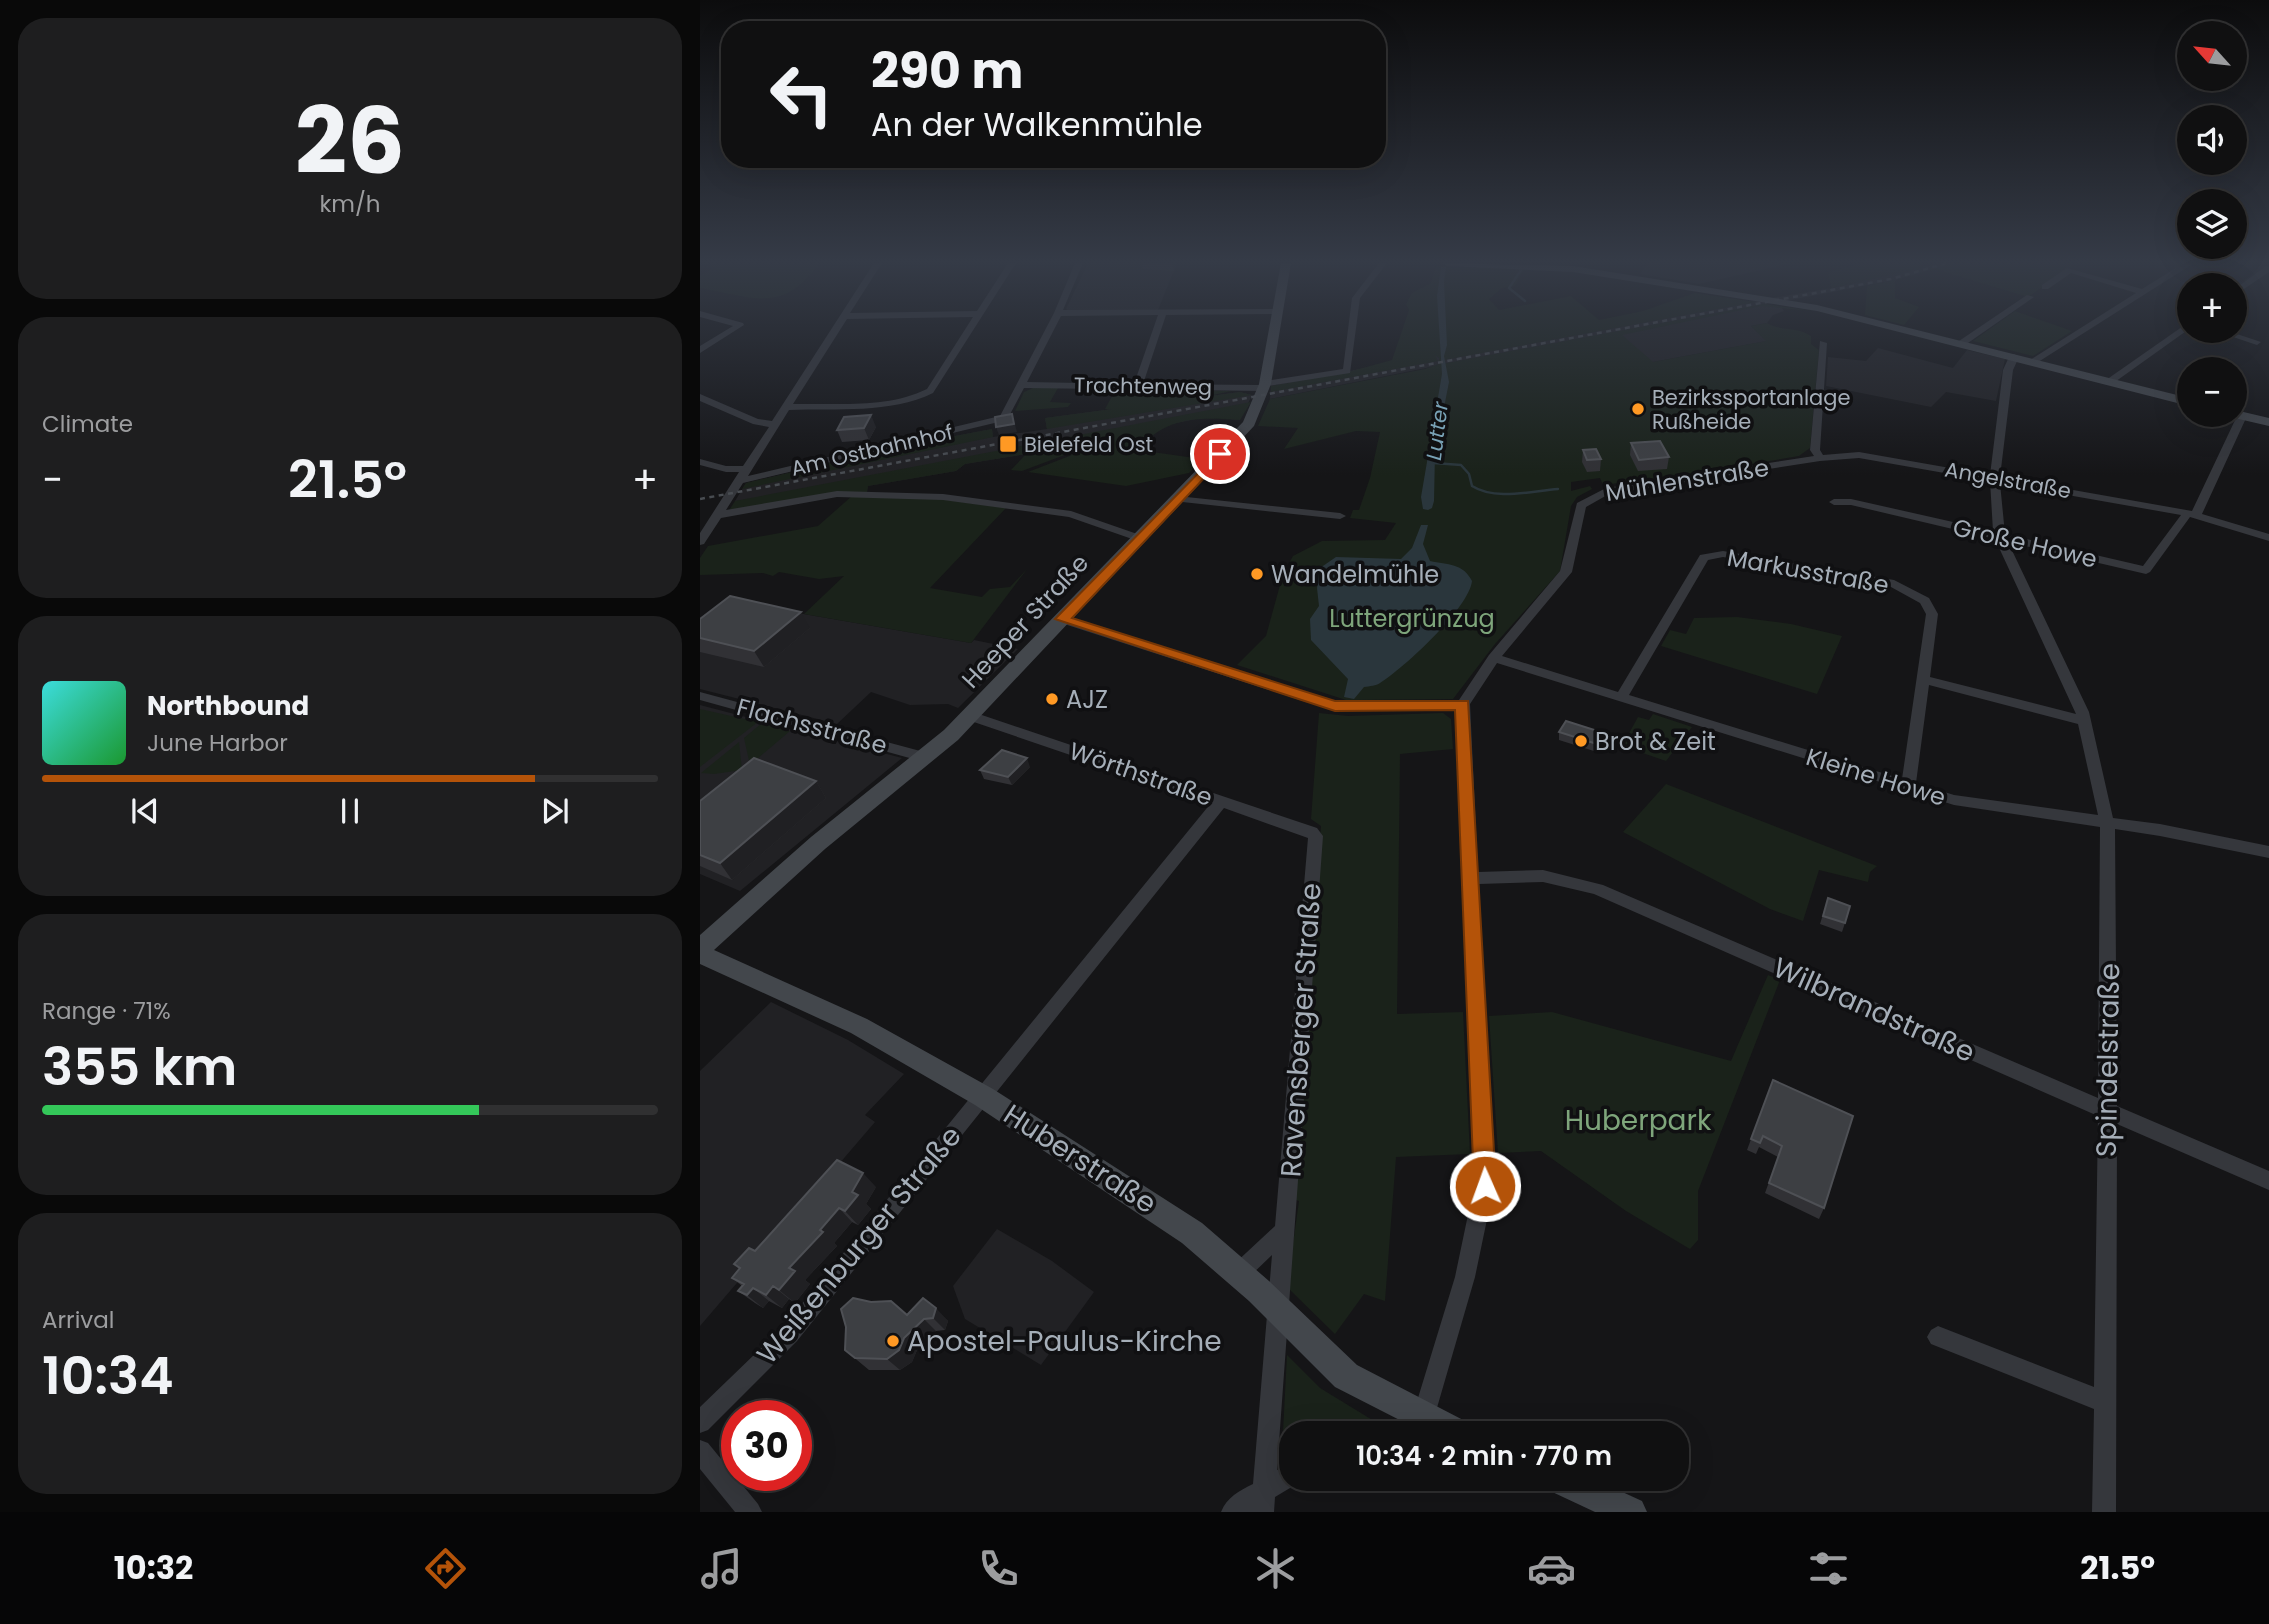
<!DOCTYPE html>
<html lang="en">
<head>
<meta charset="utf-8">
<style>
  :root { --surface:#101011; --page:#1e1e1f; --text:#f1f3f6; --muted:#9c9d9f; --line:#303031; --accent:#b45309 }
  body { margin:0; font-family:Poppins,sans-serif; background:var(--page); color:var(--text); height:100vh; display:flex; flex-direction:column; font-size:26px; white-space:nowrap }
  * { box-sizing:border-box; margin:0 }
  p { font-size:23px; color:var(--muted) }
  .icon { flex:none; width:38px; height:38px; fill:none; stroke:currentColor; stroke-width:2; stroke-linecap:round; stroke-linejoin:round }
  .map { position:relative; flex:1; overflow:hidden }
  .details { display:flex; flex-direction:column; gap:18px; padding:18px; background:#090909; width:700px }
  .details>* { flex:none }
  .top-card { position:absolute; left:21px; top:21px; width:665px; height:147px; border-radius:28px; box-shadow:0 7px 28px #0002,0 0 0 2px var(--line); background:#101011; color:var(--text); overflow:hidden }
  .needle { width:46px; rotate:297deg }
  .tools { position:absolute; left:1477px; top:21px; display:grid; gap:14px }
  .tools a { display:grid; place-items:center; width:70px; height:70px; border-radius:50%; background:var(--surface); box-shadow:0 7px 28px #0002,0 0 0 2px var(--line); font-size:35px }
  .speed { position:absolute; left:21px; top:1400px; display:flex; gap:14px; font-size:35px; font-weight:700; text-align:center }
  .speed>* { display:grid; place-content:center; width:91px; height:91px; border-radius:50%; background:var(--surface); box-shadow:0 7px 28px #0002,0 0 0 2px var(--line); line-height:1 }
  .speed .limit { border:10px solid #d22; background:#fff; color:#111 }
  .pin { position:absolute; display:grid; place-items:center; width:60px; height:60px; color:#fff; margin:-30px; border:4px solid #fff; border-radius:50%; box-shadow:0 2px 7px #0007 }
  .me { position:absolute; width:77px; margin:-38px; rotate:358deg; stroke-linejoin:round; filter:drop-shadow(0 0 5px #0008) }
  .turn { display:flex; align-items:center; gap:24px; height:147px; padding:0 35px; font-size:32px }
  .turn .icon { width:91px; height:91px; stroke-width:2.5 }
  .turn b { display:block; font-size:49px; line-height:60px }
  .big { font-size:52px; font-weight:600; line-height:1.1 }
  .details .card { flex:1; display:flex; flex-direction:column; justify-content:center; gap:10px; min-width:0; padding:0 24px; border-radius:28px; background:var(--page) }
  .details .dial { align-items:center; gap:0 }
  .dial b { font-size:91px; line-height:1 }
  .song { display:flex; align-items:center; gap:21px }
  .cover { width:84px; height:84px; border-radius:10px; background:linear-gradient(135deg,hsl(180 70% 55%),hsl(130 70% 35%)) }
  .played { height:7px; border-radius:4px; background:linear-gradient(90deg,var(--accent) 80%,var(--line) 80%) }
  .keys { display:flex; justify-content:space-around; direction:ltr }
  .heat { display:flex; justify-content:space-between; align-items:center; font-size:38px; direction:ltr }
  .charge { height:10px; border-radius:5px; background:linear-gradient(90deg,#34c759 71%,var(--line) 0) }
  .trip { position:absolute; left:579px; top:1421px; width:410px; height:70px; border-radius:28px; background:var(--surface); box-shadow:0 7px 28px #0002,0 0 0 2px var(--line); font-weight:600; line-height:70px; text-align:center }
  .dock { display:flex; height:112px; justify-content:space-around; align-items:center; background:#060607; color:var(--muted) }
  .dock .icon { width:49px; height:49px }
  .dock .selected { color:var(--accent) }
  .dock b { font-size:32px; color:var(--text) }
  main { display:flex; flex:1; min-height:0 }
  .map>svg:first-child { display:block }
  .built { fill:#212124 }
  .green { fill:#1a221a }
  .water { fill:#2a363c }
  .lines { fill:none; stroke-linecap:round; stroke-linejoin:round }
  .stream { stroke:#2a363c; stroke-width:2.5 }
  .street { fill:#35373c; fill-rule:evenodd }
  .secondary { fill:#43474c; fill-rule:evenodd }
  .rail { stroke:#484c51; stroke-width:2.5; stroke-dasharray:5 4.5; stroke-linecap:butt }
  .wall { fill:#313135 }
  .shaded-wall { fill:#202023 }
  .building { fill:#3d3f43; stroke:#4e5055; stroke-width:2 }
  .route { fill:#b45309; stroke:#753606; stroke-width:2 }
  .poi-dot { fill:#ff9924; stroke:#101012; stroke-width:2.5 }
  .labels { text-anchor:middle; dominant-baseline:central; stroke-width:7; stroke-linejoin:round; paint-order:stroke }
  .far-street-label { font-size:21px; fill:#a5aeb8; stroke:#101012 }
  .far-poi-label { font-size:21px; fill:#a5aeb8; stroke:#101012; text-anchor:start }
  .far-water-label { font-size:21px; font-style:italic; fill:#79a2b6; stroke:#101012 }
  .street-label { font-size:24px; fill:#a5aeb8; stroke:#101012 }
  .poi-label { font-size:24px; fill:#a5aeb8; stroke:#101012; text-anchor:start }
  .park-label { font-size:24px; fill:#7ea57b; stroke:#101012 }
  .near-street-label { font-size:28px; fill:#a5aeb8; stroke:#101012 }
  .near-park-label { font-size:28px; fill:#7ea57b; stroke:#101012 }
  .near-poi-label { font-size:28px; fill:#a5aeb8; stroke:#101012; text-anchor:start }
</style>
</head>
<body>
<main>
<section class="details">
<div class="card dial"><b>26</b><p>km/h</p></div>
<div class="card"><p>Climate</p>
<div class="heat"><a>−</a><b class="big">21.5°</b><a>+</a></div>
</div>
<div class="card">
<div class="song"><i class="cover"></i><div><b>Northbound</b><p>June Harbor</p></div></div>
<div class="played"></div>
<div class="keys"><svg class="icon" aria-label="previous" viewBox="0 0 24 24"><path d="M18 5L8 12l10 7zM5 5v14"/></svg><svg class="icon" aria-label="pause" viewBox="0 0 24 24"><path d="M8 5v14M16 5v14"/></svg><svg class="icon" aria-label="next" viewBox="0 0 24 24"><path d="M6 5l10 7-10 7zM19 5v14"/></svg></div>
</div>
<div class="card"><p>Range · 71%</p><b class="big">355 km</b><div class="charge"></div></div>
<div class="card"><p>Arrival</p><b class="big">10:34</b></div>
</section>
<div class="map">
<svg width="1569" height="1512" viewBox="0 0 1569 1512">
  <rect width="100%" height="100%" fill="#151517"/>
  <!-- built -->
  <g class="built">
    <path d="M388,263H477L458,310L369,311L366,309Z"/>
    <path d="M948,263H1092L999,284L940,274Z"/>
    <path d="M1239,263H1256L1195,280L1065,305L1082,308L1084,311L1073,315L1067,323L1051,326L1067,341L953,362L761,361L570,399L571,386L717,358L1131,288Z"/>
    <path d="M1178,348L1253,368L1267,350L1305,359L1296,401L1246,392L1231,407L1126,386L1128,357L1166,361Z"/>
    <path d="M540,392L552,395L540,420L506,417L491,420L327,454L265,464L256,471L168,486L167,492L35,501L46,483L207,445L292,429L293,437L327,432L347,429L345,418Z"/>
    <path d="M34,602L271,643L274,640L318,649L258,708L248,704L210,705L171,692L137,724L0,689V623Z"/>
    <path d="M0,705L202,758L40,891L0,874Z"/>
    <path d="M71,1002L148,1040L204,1074L165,1115L175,1122L0,1326V1071Z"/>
    <path d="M297,1229L352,1261L394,1292L341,1365L265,1319L253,1286Z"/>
  </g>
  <!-- green -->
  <g class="green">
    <path d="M0,263H119C83,315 53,297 0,288V276L15,267Z"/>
    <path d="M1165,263H1214L1227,267L1131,288L1128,272Z"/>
    <path d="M1256,263H1376L1328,297L1235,269Z"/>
    <path d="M736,266L824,269L815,286L802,288L789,299L799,310L871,296L899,320L943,311L995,293L1055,302L744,360V354H741L742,364L1064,304L1113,311L1061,306L922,335L953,362L1066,341L1051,326L1067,323C1081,332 1098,326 1111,336V344L1119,350L1110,448L1099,456L1005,472L903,485L900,478L871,482V491L890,486L892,489L877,497L871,506L860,571L795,644L753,699L646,700L537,665L566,636L583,574L593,556L622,541L685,540L696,523L650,518L653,510H659L670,478L680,432L656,431L584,449L598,428L558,426L570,399L725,369L739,364V358L735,355L738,361L571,392V386L648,372L692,360L709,310L706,304L712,293L731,283Z"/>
    <path d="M1195,280V298L1219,307L1204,325L1165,315L1167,286Z"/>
    <path d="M1315,311L1372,331L1333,356L1273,341Z"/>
    <path d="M333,388H358L350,402L371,403L368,407L315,411L324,392Z"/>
    <path d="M416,389L532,391L503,397L540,392L552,395L347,429L345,418L412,409H405Z"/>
    <path d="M551,402L540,420C500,417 465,416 438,450L502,459L489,473L426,486L328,472L372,455L370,453L322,471L311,470L326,454L265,464L256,471L168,486L167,492H138L28,512L35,501Z"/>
    <path d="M292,429L293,437L42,489L46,483L207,445Z"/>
    <path d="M152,496L240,499L306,508L230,588L282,597L290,589L310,587L327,569L271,643L104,614L144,576L119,579L79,572L73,576L63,573L0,575V558L8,546L118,526Z"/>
    <path d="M1037,617L1091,624L1142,636L1117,694L961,646L970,630L986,634L994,618Z"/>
    <path d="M0,709L58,722L0,767Z"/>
    <path d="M619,713L648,716L743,713L751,719L753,749L700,754L697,1014L763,1012L770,1154L696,1157L685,1301L664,1294L635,1334L587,1287L599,1201L593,1199L621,826L611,819Z"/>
    <path d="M953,714L992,727L966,761L922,746L938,717L949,720Z"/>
    <path d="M62,723L90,731L50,765L44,738Z"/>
    <path d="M39,742L42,770L14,774L1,773Z"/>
    <path d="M966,784L1177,866L1170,872L1168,882L1119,870L1103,921L1070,909L923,832Z"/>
    <path d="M1068,975L1080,980L998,1191V1240L990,1249L926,1211L841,1151L798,1153L789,1016L852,1012L1031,1061Z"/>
    <path d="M587,1355L620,1388L674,1421L673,1426L647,1433H592L591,1448L582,1451Z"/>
  </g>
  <!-- water -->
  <g class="water">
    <path d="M741,267H746L744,282L747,345L744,356L749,382L735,453L734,501L732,508L728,510L723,509L721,497L742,374L737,296Z"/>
    <path d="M721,525H728L723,544L730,561C748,565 763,563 772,581C769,608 704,668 680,683C676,686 670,686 664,687L654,699L644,697L648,679L611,640L610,619L619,606L617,588L620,568L636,557L701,559L712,548Z"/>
  </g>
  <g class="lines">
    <!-- stream -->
    <g class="stream">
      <path d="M821,270L809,288L825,301"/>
      <path d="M734,463L761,465L769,474L772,486C796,501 831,491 858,489"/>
    </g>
    <!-- street -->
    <g class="street">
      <path d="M174,263H182L150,313L277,311L308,263H316L233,393C190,414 137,408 89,410L48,476L300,416L354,313L375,263H383L363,310L582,309V313L579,314L466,315L443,384L561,385L562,382L565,381L643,369L652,298L679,263H687L660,298L650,373L568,386L567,390L564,391L324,388L307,420L43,483L26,510L137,491L243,494L371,511L443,536V540H435L369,517L243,500L137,497L21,518L4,544L0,545V533L39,472H26L0,465V459L26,466H43L69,427L53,424L0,401V394L58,419L72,421ZM458,315L434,384L327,382L361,316ZM273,317L227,389C186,409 137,403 93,404L147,319Z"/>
      <path d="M1484,263H1494L1335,364L1327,362L1436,293L1371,273L1348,289H1342V285L1367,268L1442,289Z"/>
      <path d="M1566,266H1569V272L1535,295V289Z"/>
      <path d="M1327,295L1334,297L1265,345H1259V341Z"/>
      <path d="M0,311L43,323L44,325L0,353V346L33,326L0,317Z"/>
      <path d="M1489,322V329L1412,384H1406V380Z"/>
      <path d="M1515,331H1528L1561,342L1557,345Z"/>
      <path d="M1120,341L1127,343L1120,450L1123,455L1159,452L1290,475L1303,370L1309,357L1314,354L1319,357L1313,370L1300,477L1492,511L1537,416L1542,413L1547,416L1502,514L1569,534V541L1490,517L1450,572L1446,574L1308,542L1389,712L1413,818L1460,824L1569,846V858L1460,836L1415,829L1417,1106L1569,1171V1190L1417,1124L1416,1512H1392L1394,1409L1231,1344L1227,1337L1231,1330L1238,1326L1394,1387L1398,1116L894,894L843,882L779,884L794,1186L775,1277L734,1418L731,1426L724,1433H697L700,1425L714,1411L755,1277L774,1186L756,709L634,711L358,622L356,619L358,616H366L635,701L759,700L789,655L860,571L877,503L906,488L1114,456L1110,450ZM1159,458L1290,481L1293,531L1151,499H1134L1129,502L1134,505H1151L1295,539L1376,714L1230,677L1238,614L1229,598L1194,580L1023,551L1000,555L918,692L802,656L872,572L886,507L909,494L1120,461ZM1300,483L1481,515L1443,566L1305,534ZM1023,557L1191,587L1220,603L1226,614L1202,779L929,695L1008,560ZM797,663L1254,805L1400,827L1398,1098L903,885L843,870L778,872L770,704ZM1229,685L1378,724L1398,815L1254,795L1216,783Z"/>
      <path d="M477,496L640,513L646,516L640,519L473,501L472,499Z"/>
      <path d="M0,692L224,752L231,757L224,762L0,700Z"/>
      <path d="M270,711L617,828L623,836L577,1470L592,1463V1479H601L600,1482L575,1497L574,1512H521C527,1497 539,1491 553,1484L572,1255L546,1280L539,1283L532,1280L529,1273L532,1266L575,1226L608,838L524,808L97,1341L8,1430L0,1433V1407L83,1327L511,803L265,719L263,716L265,713Z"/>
      <path d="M0,1440L8,1443L58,1504L62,1512H35L0,1469Z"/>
    </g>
    <!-- secondary -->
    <g class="secondary">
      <path d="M581,263H591L571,384L554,426L258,740L125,849L14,950L167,1019L293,1089L502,1223L569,1281L657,1365L767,1422L771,1433H725L635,1387L549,1301L482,1243L275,1105L151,1033L0,964V935L111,837L244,730L543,422L559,384Z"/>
      <path d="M742,263L873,266L1117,305L1489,398V406L1117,311L873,272L747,266Z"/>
      <path d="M1535,410L1569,418V426L1530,417L1529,415H1535Z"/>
      <path d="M843,1479H894L942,1501L947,1512H895L848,1490Z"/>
    </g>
    <!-- rail -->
    <path class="rail" d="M0,499L1191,279L1247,263"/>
  </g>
  <!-- wall -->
  <g class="wall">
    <path d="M442,263H477L474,271L443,269Z"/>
    <path d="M176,427L169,440L142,442L137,430Z"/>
    <path d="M931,443L969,457L967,469L938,471L930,455Z"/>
    <path d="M883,450L901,459L900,471L887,472L882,462Z"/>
    <path d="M0,619L110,628L64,667L0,652Z"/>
    <path d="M859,732L903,741L897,752L859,740Z"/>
    <path d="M330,767L312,785L284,779L280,770Z"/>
    <path d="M116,781L126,798L32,880L0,866V801Z"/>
    <path d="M1128,898L1145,923L1142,932L1120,924Z"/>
    <path d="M1073,1080L1124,1208L1119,1219L1065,1193L1078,1157L1059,1147L1056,1154L1047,1150Z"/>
    <path d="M176,1187L166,1204L171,1209L158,1225L152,1222L134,1243L137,1246L105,1280L110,1284L95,1303L89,1299L82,1308L69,1301L63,1308L55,1303L38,1291L42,1286L32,1278L39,1269L34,1264L55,1251Z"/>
    <path d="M223,1298L248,1321L245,1330L236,1331L217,1350L212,1362L200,1370H169L145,1350L207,1315Z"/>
  </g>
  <!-- shaded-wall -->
  <g class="shaded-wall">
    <path d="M472,263H477L474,271Z"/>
    <path d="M312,414L317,432L299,435L296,427Z"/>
    <path d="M171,415L176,427L169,440L164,428Z"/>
    <path d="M101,612L110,628L64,667L54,651Z"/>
    <path d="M904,733L903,741L897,752V744Z"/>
    <path d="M327,758L330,767L312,785L308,777Z"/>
    <path d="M116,781L126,798L32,880L20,863Z"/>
    <path d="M163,1173L176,1187L166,1204L171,1209L158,1225L145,1211L152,1192Z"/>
    <path d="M139,1208L152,1222L134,1243L137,1246L105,1280L110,1284L95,1303L79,1290L89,1268Z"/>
    <path d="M73,1286L89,1299L82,1308L66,1295Z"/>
    <path d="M53,1288L69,1301L63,1308L47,1295Z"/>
    <path d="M236,1308L248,1321L245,1330L233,1318Z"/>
    <path d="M224,1319L236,1331L217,1350L212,1362L200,1370L187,1359L204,1338Z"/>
  </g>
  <!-- building -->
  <g class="building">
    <path d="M312,414L314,424L296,427L295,417Z"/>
    <path d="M171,415L164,428L137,430L144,417Z"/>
    <path d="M960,441L969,457L939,460L931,443Z"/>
    <path d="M896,449L901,459L887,460L883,450Z"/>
    <path d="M30,596L101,612L54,651L0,638V619Z"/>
    <path d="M866,721L904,733L897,744L859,732Z"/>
    <path d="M302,750L327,758L308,777L280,770Z"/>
    <path d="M54,758L116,781L20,863L0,855V801Z"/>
    <path d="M1128,898L1150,906L1145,923L1123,916Z"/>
    <path d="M1073,1080L1153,1116L1124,1208L1069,1183L1082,1146L1063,1136L1060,1143L1051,1139Z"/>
    <path d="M137,1160L163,1173L152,1192L158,1195L145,1211L139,1208L120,1230L123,1232L89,1268L95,1271L79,1290L73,1286L66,1295L53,1288L47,1295L38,1291L44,1284L32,1278L40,1268L34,1264L49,1248L55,1251Z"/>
    <path d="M153,1298L171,1302L191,1301L207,1315L223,1298L236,1308L233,1318L224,1319L204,1338L199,1350L187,1359L155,1358L145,1350L146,1327L141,1309Z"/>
  </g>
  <!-- sky -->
  <linearGradient id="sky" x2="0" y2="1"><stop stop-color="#0c0c0d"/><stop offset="0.55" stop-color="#353b47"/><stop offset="1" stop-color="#353b47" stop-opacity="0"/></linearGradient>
  <rect width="1569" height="475" fill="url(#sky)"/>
  <!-- route -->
  <path class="route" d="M520,451L526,454L524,457L372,618L635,701H768L796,1186L792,1194L785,1197L777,1194L774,1186L755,710L635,711L355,619Z"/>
  <!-- markers -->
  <g class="poi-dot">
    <circle cx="938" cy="409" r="7"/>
    <rect x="299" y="435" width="18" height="18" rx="3.5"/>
    <circle cx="557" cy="574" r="7"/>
    <circle cx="352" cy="699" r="7"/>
    <circle cx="881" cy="741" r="7"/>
    <circle cx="193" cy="1341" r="7"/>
  </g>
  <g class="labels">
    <!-- far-street labels -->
    <g class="far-street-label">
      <text transform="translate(443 386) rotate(1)">Trachtenweg</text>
      <text transform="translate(172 450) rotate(-13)">Am Ostbahnhof</text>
      <text transform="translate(1308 480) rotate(10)">Angelstraße</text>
    </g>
    <!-- far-poi labels -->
    <g class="far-poi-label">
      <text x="952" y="397">Bezirkssportanlage<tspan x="952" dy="24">Rußheide</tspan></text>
      <text x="324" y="444">Bielefeld Ost</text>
    </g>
    <!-- far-water labels -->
    <g class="far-water-label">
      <text transform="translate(737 431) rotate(-83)">Lutter</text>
    </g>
    <!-- street labels -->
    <g class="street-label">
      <text transform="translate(987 480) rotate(-9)">Mühlenstraße</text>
      <text transform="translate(1325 543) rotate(13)">Große Howe</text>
      <text transform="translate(1108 571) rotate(10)">Markusstraße</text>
      <text transform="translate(325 621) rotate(-47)">Heeper Straße</text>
      <text transform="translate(112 726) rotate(15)">Flachsstraße</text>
      <text transform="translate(441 774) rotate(19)">Wörthstraße</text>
      <text transform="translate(1176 777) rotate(17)">Kleine Howe</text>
    </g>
    <!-- poi labels -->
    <g class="poi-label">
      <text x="571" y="574">Wandelmühle</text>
      <text x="366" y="699">AJZ</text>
      <text x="895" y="741">Brot &amp; Zeit</text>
    </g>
    <!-- park labels -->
    <g class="park-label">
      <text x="712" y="618">Luttergrünzug</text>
    </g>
    <!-- near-street labels -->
    <g class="near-street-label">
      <text transform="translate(1174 1010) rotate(24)">Wilbrandstraße</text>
      <text transform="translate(601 1030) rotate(-86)">Ravensberger Straße</text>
      <text transform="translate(1408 1060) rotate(-89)">Spindelstraße</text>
      <text transform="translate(380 1159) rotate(33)">Huberstraße</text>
      <text transform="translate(159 1245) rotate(-50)">Weißenburger Straße</text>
    </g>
    <!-- near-park labels -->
    <g class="near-park-label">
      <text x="938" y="1120">Huberpark</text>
    </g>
    <!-- near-poi labels -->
    <g class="near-poi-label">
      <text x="207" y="1341">Apostel-Paulus-Kirche</text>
    </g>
  </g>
</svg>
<div class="tools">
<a><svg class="needle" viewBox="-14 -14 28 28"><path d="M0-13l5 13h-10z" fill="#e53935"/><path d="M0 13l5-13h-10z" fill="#9c9d9f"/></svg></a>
<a><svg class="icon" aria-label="sound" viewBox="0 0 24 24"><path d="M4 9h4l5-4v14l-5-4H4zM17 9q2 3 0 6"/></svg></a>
<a><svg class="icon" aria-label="layers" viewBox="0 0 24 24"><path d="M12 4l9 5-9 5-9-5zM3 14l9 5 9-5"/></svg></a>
<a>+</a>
<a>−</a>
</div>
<div class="speed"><div class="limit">30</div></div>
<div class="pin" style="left:520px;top:454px;background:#d93025"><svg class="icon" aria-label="arrive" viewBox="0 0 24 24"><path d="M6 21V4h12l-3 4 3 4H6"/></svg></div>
<svg class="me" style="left:785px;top:1186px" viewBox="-20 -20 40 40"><circle r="17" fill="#b45309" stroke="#fff" stroke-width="3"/><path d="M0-11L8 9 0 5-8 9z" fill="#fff"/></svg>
<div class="trip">10:34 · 2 min · 770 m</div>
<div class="top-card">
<div class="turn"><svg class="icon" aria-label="left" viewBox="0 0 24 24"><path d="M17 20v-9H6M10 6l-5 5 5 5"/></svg><div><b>290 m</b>An der Walkenmühle</div></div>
</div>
</div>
</main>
<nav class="dock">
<b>10:32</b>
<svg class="icon selected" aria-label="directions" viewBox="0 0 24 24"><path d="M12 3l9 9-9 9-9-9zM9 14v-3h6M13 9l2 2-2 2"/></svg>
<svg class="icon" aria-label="music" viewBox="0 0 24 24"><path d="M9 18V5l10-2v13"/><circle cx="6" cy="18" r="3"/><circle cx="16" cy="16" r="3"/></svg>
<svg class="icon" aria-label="phone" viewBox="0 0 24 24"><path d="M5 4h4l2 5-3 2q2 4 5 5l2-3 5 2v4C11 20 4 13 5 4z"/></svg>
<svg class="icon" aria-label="climate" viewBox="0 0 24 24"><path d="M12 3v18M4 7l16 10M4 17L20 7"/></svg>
<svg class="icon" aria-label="car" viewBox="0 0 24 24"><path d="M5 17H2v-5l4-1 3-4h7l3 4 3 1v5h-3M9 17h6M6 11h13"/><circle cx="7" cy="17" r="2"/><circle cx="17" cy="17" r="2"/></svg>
<svg class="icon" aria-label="filters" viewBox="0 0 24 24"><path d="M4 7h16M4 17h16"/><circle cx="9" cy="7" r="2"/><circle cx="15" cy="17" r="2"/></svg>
<b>21.5°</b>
</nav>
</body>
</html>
